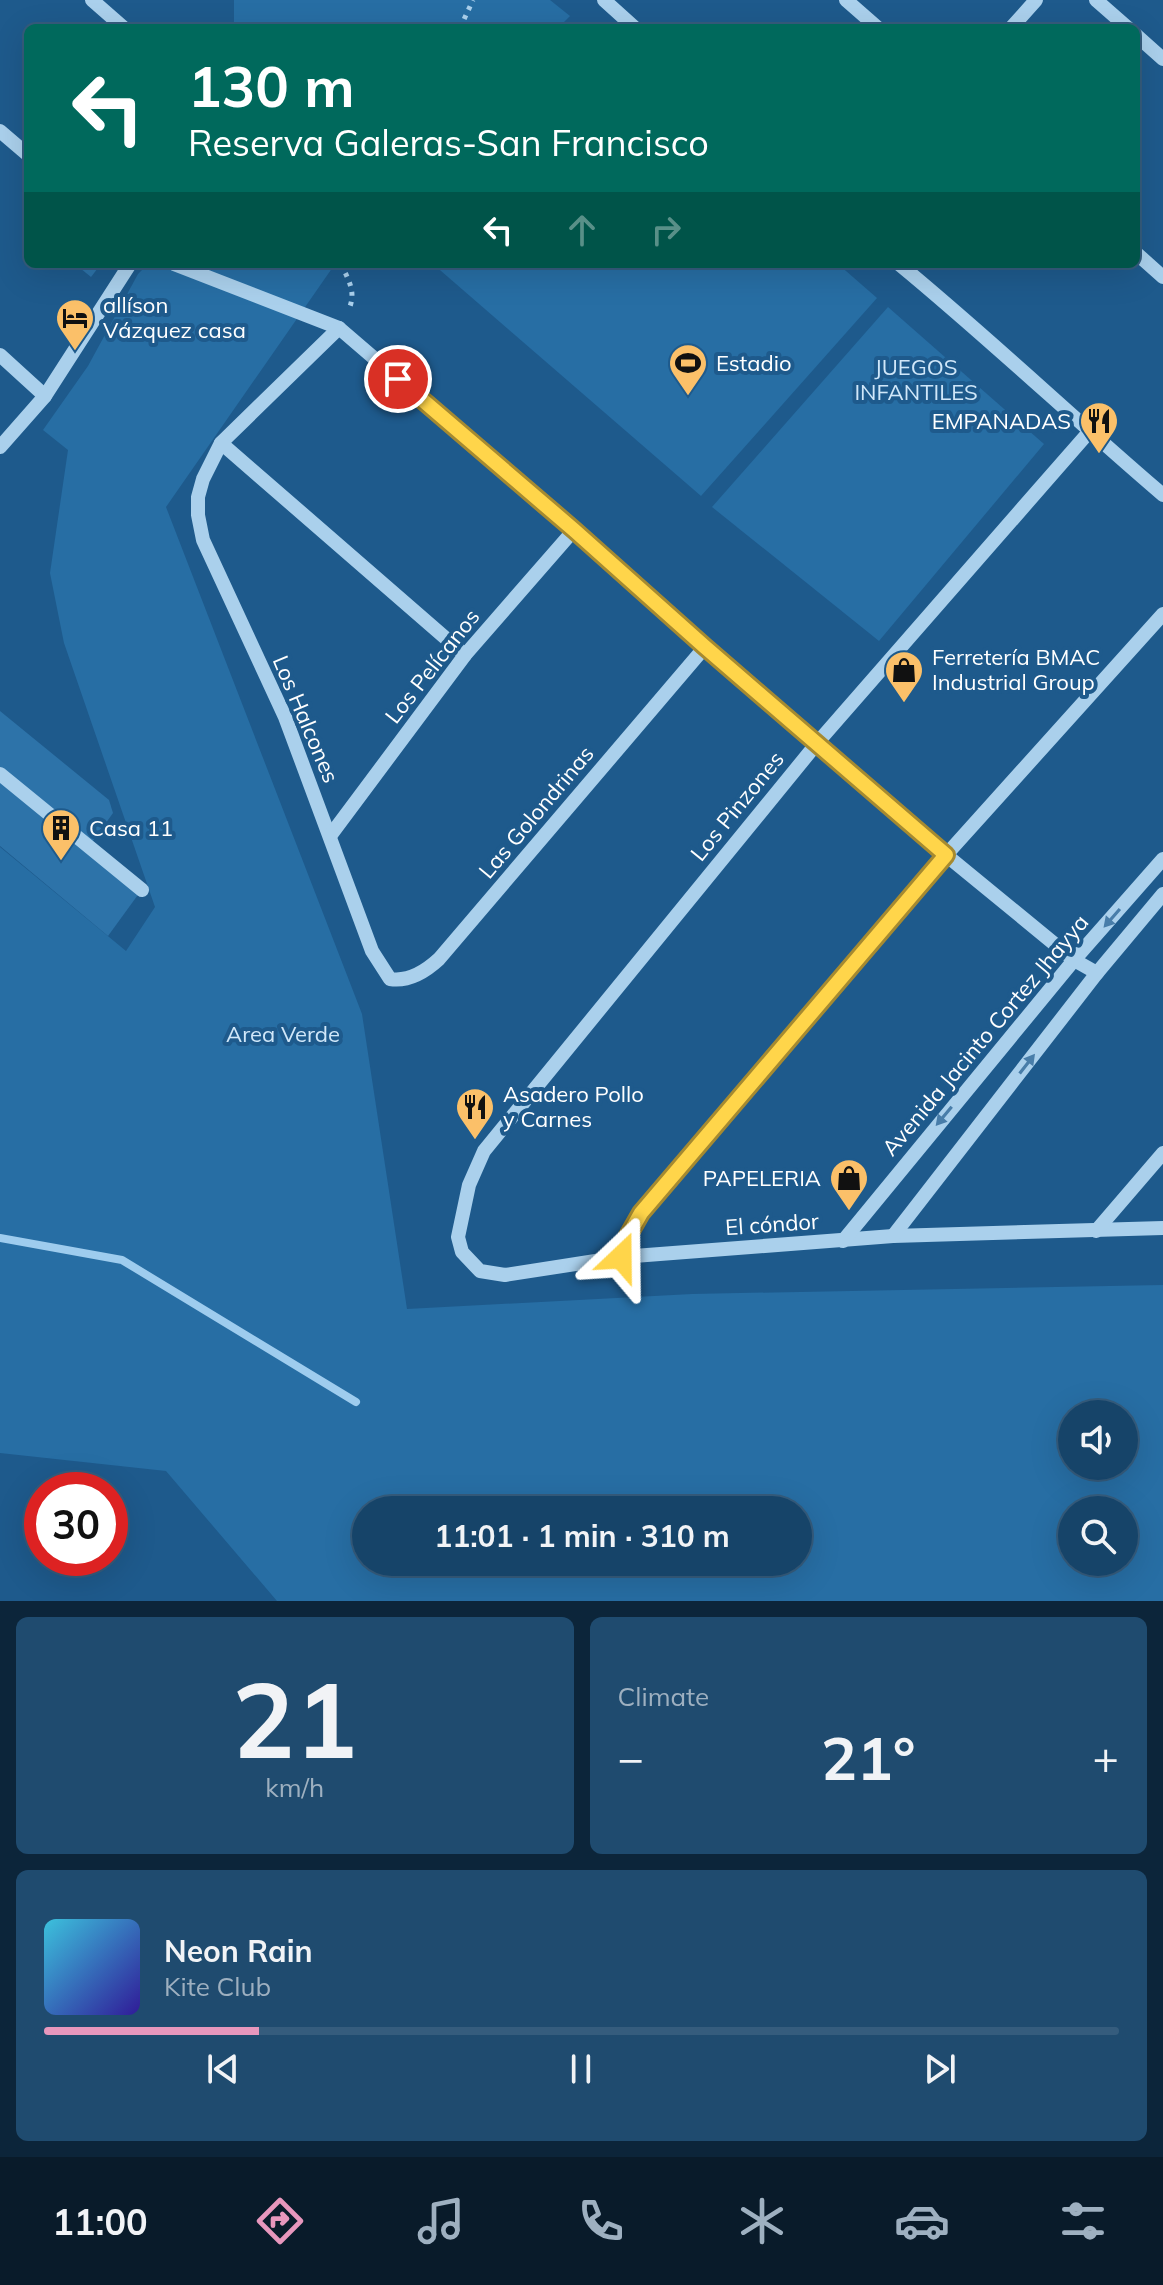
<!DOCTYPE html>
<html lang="en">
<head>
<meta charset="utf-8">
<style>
  :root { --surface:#164469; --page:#1f4b6f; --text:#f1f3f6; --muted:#9eb0c0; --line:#355c7d; --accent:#e797bd }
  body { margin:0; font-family:Mulish,sans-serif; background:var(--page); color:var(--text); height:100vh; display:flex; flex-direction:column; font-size:30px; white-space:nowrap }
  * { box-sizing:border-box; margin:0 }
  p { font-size:26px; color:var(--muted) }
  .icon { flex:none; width:44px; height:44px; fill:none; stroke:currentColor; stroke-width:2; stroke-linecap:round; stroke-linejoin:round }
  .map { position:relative; height:1601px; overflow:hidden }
  .sheet { display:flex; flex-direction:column; gap:16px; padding:16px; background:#0c253a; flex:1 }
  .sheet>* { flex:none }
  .hud { position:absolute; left:24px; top:24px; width:1116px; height:244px; border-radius:12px; box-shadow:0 8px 32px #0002,0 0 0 2px var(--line); background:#00695c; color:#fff; overflow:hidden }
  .fabs { position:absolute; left:1058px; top:1400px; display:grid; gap:16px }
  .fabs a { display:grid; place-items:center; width:80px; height:80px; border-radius:50%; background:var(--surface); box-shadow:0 8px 32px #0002,0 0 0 2px var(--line); font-size:40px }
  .speed { position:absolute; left:24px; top:1472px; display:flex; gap:16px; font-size:40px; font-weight:700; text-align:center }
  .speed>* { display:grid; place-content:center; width:104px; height:104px; border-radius:50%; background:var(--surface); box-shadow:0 8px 32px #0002,0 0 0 2px var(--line); line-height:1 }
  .speed .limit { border:12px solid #d22; background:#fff; color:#111 }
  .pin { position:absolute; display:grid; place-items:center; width:68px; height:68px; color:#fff; margin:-34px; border:4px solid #fff; border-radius:50%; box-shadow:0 2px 8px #0007 }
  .me { position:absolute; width:88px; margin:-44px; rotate:23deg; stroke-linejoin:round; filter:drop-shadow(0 0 6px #0008) }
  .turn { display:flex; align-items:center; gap:28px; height:168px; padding:0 32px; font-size:36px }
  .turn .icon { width:104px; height:104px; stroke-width:2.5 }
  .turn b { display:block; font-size:56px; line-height:68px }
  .lanes { display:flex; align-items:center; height:76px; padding:0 32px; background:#0003; justify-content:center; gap:40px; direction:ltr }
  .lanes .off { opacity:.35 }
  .big { font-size:60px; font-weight:700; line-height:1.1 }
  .sheet .card { flex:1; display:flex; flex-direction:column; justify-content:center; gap:12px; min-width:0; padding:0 28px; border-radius:12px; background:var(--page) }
  .sheet .dial { align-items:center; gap:0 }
  .dial b { font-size:104px; line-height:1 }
  .song { display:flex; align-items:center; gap:24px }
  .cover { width:96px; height:96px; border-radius:12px; background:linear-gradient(135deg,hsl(190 70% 55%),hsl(250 70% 35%)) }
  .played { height:8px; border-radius:4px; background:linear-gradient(90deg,var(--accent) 20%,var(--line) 20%) }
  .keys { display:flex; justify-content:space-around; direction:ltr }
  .heat { display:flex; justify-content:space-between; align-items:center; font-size:44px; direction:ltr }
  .sheet .tiles { flex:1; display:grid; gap:16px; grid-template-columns:1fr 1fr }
  .card:last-child { grid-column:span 2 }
  .trip { position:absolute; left:352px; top:1496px; width:460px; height:80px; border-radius:40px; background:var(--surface); box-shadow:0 8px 32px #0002,0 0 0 2px var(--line); font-weight:700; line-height:80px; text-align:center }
  .tabs { display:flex; height:128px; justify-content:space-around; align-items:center; background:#091b2a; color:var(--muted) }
  .tabs .icon { width:56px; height:56px }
  .tabs .selected { color:var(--accent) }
  .tabs b { font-size:36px; color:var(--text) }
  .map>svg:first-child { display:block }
  .green { fill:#276ea4; fill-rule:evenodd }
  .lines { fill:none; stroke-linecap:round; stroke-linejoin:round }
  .stream { stroke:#9eccee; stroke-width:8 }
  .building { fill:#2d73a9 }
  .path { stroke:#aad0ec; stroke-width:5; stroke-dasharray:4 6; stroke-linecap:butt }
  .minor { stroke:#aad0ec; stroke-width:14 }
  .oneway { fill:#487da9 }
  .route-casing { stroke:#a68a30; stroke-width:20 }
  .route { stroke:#ffd54a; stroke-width:14 }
  .labels { text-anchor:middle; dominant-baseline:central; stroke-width:8; stroke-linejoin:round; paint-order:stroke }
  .poi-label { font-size:22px; fill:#fff; stroke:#1e5a8c; text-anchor:start }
  .park-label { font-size:22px; fill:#d0e7f9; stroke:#1e5a8c }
  .street-label { font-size:22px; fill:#fff; stroke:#1e5a8c }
</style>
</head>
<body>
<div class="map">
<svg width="1163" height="1601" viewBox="0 0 1163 1601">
  <rect width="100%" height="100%" fill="#1e5a8c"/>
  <!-- green -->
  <g class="green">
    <path d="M234,0H550L570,16L558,28H234Z"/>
    <path d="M148,264H335L166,507L362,1014L407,1309L692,1294L1163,1285V1601H277L166,1471L0,1453V847L126,951L155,907L64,643L50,573L68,450L43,430L88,366L138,274ZM1072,1414H1124V1466H1072ZM366,1510H798V1562H366ZM1072,1510H1124V1562H1072Z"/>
    <path d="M433,264H838L877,298L701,496Z"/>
    <path d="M888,307L1044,444L879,641L712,507Z"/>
  </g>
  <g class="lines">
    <!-- stream -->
    <path class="stream" d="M0,1238L122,1260L356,1402"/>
  </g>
  <!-- building -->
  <g class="building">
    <path d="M75,264H101L91,277Z"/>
    <path d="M0,711L109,800L113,813L90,845L0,769Z"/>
    <path d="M0,776L140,892L108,936L0,846Z"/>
  </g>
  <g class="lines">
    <!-- path -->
    <g class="path">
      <path d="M460,28L473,0"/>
      <path d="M341,264C349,281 357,293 348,311"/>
    </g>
    <!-- minor -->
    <g class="minor">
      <path d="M92,0L124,28"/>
      <path d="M604,0L635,28"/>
      <path d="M846,0L878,28"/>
      <path d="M1096,0L1128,28"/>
      <path d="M1011,28L1036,0"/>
      <path d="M1136,35L1163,59"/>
      <path d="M0,131L28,155"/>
      <path d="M1136,253L1163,277"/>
      <path d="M174,264L339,328L574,530L705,647L946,855L1074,960L1097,973"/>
      <path d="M899,264C989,338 1074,419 1163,495"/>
      <path d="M339,328L221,443L203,479L198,497V515L203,540L285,717L372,951L390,979C409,982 426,971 439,959L705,647"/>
      <path d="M0,355L45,396"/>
      <path d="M1089,432L818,742L484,1151L469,1185L458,1237L462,1252L480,1271L505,1275L621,1257L893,1236L1163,1228"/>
      <path d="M221,443L465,655"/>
      <path d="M0,447L45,396L130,264"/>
      <path d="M0,774L142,890"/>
      <path d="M330,836L465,655L574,530"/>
      <path d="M1096,1231L1163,1153"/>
      <path d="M893,1236L1097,973L1163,894"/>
      <path d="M843,1241L1074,960L1163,859"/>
      <path d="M621,1257L624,1243L641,1213L737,1097L946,855L1163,614"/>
    </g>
  </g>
  <!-- one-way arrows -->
  <defs><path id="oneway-solid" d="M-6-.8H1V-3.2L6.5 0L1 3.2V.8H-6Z" transform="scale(2)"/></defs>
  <g class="oneway">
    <use href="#oneway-solid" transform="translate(1112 918) rotate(131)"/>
    <use href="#oneway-solid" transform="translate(1027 1064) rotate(-52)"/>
    <use href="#oneway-solid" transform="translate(944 1116) rotate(130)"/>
  </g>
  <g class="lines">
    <defs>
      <path id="route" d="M398,379L574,530L705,647L946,855L641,1213L624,1243L621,1257"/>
    </defs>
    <!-- route casing -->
    <use href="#route" class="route-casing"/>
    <!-- route -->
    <use href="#route" class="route"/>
  </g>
  <!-- icons -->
  <defs>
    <symbol id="hotel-pin" viewBox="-11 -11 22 30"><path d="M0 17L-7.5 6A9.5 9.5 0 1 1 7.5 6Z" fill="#fbc069" stroke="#1e5a8c"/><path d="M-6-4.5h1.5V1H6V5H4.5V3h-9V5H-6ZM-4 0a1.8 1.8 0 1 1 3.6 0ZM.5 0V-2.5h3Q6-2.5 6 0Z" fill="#111"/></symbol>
    <symbol id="stadium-pin" viewBox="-11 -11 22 30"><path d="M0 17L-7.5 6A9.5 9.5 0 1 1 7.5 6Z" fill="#fbc069" stroke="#1e5a8c"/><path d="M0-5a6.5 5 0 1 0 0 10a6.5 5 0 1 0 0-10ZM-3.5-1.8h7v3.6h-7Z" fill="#111"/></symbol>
    <symbol id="restaurant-pin" viewBox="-11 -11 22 30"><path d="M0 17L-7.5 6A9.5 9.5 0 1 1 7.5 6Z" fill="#fbc069" stroke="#1e5a8c"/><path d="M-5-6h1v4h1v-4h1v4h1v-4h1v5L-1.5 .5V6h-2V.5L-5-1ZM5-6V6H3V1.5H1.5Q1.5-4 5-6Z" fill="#111"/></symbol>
    <symbol id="shop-pin" viewBox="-11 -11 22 30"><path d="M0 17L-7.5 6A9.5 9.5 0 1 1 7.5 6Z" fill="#fbc069" stroke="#1e5a8c"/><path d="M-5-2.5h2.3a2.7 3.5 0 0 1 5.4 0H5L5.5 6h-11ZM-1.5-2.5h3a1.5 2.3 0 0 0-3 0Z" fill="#111"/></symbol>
    <symbol id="building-pin" viewBox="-11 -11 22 30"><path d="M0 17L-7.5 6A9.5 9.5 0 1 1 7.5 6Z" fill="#fbc069" stroke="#1e5a8c"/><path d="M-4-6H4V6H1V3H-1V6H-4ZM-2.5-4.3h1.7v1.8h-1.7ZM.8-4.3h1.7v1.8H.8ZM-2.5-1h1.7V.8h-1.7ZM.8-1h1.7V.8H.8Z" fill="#111"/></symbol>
  </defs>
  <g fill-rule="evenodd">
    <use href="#hotel-pin" x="53" y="296" width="44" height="60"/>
    <use href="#stadium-pin" x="666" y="341" width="44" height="60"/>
    <use href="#restaurant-pin" x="1077" y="399" width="44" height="60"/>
    <use href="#shop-pin" x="882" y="648" width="44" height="60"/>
    <use href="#building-pin" x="39" y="806" width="44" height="60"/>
    <use href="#restaurant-pin" x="453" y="1085" width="44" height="60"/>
    <use href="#shop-pin" x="827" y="1156" width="44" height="60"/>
  </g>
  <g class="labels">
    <!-- poi labels -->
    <g class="poi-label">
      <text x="103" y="305">allíson<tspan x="103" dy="25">Vázquez casa</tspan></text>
      <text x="716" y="363">Estadio</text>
      <text x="1071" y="421" text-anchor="end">EMPANADAS</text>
      <text x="932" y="657">Ferretería BMAC<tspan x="932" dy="25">Industrial Group</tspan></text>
      <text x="89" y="828">Casa 11</text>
      <text x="503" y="1094">Asadero Pollo<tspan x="503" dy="25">y Carnes</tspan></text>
      <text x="821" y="1178" text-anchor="end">PAPELERIA</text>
    </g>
    <!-- park labels -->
    <g class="park-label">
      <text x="916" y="367">JUEGOS<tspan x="916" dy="25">INFANTILES</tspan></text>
      <text x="283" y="1034">Area Verde</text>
    </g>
    <!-- street labels -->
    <g class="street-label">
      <text transform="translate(432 666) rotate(-52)">Los Pelícanos</text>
      <text transform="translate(306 719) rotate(67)">Los Halcones</text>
      <text transform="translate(737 806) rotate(-51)">Los Pinzones</text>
      <text transform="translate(536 812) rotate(-50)">Las Golondrinas</text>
      <text transform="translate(985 1035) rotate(-50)">Avenida Jacinto Cortez Jhayya</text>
      <text transform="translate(772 1224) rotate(-4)">El cóndor</text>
    </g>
  </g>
</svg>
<div class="fabs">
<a><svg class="icon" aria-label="sound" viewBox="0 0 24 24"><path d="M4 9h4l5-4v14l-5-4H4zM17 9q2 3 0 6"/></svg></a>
<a><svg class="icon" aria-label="search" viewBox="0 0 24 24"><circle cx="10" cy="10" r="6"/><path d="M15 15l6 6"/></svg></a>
</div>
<div class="speed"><div class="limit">30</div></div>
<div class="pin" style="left:398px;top:379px;background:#d93025"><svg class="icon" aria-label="arrive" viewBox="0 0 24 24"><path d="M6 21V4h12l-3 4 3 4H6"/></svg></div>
<svg class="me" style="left:621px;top:1257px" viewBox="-20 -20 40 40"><path d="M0-17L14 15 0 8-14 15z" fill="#ffd54a" stroke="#fff" stroke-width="4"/></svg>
<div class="trip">11:01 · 1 min · 310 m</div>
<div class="hud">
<div class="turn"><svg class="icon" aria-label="left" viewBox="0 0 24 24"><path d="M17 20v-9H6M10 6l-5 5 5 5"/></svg><div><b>130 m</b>Reserva Galeras-San Francisco</div></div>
<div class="lanes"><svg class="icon" aria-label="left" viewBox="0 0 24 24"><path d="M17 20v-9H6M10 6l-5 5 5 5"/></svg><svg class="icon off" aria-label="ahead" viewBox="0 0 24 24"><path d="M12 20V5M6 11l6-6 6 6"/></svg><svg class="icon off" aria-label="right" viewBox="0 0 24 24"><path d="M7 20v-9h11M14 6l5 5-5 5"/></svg></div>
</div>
</div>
<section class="sheet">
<div class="tiles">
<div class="card dial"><b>21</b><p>km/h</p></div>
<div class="card"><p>Climate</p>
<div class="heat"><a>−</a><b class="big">21°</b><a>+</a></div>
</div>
<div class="card">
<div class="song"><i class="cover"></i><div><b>Neon Rain</b><p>Kite Club</p></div></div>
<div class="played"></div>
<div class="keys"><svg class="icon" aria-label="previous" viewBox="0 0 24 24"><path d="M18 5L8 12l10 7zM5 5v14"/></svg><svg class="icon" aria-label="pause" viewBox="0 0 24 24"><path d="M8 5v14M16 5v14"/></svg><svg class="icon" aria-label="next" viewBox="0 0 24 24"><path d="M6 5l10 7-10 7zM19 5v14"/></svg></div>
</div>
</div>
</section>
<nav class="tabs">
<b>11:00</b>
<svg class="icon selected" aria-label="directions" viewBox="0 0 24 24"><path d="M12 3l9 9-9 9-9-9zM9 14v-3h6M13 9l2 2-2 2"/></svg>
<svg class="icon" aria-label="music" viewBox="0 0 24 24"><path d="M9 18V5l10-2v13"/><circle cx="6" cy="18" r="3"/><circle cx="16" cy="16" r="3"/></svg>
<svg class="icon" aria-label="phone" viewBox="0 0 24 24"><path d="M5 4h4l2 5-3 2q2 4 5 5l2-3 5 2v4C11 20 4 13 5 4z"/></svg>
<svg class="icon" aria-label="climate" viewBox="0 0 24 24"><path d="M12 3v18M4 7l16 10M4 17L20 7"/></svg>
<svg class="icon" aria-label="car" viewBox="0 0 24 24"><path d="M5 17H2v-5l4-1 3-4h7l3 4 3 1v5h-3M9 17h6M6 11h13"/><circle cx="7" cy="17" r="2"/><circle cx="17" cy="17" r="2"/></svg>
<svg class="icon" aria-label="filters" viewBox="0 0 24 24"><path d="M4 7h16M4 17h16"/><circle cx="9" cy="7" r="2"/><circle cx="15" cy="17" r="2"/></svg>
</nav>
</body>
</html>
